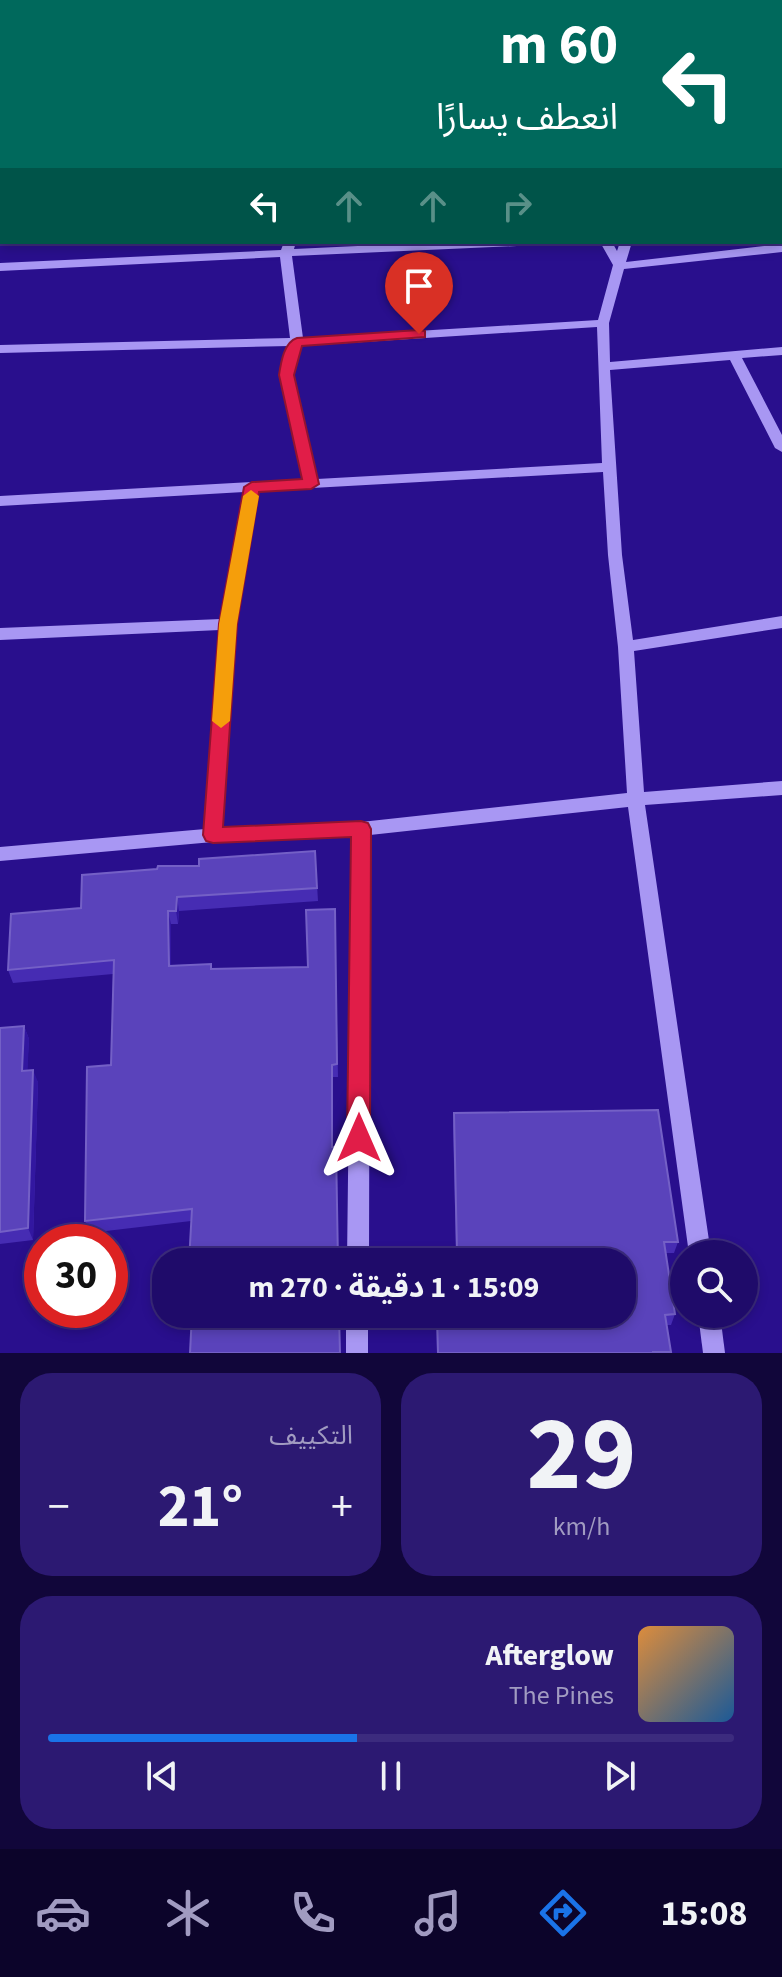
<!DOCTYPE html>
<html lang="ar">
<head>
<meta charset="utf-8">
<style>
  :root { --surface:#1f0b6a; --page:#2c1972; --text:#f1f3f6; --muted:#a19bc1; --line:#3c2b7e; --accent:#1a73e8 }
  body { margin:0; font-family:"Source Sans 3","Noto Sans Arabic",sans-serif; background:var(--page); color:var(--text); direction:rtl; height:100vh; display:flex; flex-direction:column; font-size:30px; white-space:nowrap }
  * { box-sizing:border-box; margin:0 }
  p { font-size:26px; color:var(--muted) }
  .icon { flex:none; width:44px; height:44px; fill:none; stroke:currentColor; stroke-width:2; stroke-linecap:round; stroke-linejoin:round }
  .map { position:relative; height:1353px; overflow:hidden; direction:ltr }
  .drawer { display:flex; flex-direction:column; gap:20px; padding:20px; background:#11063a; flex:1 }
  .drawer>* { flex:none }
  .guide { position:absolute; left:0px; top:0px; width:782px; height:244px; box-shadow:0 4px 12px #0003,0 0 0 2px var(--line); direction:rtl; background:#00695c; color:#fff; overflow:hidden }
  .tools { position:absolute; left:670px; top:1240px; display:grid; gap:16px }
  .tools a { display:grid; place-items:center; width:88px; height:88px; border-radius:50%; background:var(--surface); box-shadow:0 4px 12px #0003,0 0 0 2px var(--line); font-size:40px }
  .speed { position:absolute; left:24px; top:1224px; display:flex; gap:16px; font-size:40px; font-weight:700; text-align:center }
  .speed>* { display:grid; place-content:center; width:104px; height:104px; border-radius:50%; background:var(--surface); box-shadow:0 4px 12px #0003,0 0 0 2px var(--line); line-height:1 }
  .speed .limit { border:12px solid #d22; background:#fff; color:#111 }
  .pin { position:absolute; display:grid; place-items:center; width:68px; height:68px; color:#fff; margin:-82px -34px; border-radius:50% 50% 50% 0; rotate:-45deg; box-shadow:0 0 8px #0007 }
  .pin .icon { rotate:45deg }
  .me { position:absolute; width:88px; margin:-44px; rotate:0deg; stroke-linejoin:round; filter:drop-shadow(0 0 6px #0008) }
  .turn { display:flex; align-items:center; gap:28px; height:168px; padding:0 32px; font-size:36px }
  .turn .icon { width:104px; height:104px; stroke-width:2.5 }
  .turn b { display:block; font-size:56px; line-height:68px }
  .lanes { display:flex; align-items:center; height:76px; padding:0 32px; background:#0003; justify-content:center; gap:40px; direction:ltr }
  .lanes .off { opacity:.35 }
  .big { font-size:60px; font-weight:700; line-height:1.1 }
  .drawer .card { flex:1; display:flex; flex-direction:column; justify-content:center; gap:12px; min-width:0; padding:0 28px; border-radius:32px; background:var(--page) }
  .drawer .dial { align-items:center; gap:0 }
  .dial b { font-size:104px; line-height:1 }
  .song { display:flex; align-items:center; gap:24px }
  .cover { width:96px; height:96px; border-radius:12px; background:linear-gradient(135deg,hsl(30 70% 55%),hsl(210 70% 35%)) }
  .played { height:8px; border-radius:4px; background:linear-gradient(90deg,var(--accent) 45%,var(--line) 45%) }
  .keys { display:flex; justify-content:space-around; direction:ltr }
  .heat { display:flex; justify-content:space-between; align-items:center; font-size:44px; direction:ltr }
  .drawer .tiles { flex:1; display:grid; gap:20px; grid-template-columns:1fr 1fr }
  .card:last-child { grid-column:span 2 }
  .trip { position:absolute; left:152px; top:1248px; width:484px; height:80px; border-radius:32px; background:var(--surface); box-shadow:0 4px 12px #0003,0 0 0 2px var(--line); font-weight:700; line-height:80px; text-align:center; direction:rtl }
  .menu { display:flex; height:128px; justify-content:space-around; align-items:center; background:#0c042a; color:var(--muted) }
  .menu .icon { width:56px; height:56px }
  .menu .current { color:var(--accent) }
  .menu b { font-size:36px; color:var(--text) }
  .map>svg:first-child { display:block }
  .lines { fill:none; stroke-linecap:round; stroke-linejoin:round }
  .street { fill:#a897f3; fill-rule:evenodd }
  .wall { fill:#462cb3 }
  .shaded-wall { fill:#3217a0 }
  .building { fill:#5a43bb; stroke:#7460c6; stroke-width:2 }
  .route { fill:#e11d48; stroke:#92132f; stroke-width:2 }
  .slow { fill:#f59e0b }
</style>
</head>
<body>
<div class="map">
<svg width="782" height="1353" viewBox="0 0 782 1353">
  <rect width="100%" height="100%" fill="#290f8d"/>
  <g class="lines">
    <!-- street -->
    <g class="street">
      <path d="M0,0H7V2H2L0,5Z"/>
      <rect x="98" y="0" width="10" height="2"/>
      <path d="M197,0H207L196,2Z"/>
      <path d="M306,0H316L305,2Z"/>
      <path d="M446,0H456L457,2H447Z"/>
      <rect x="582" y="0" width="10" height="2"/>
      <rect x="682" y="0" width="10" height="2"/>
      <path d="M780,84H782L780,91Z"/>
      <rect x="0" y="115" width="2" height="6"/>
      <path d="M284,242H296L294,249L443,242H523L517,246L292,256L303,338L598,320L613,265L600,242H612L617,251L620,242H632L626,262L782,244V252L624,269L609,323L610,362L782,347V355L742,358L782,435V452L775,448L730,360L610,370L622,555L633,640L782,616V628L634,651L644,792L782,781V795L645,805L711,1254H689L628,807L370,835L369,1262H347L352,836L213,842L0,861V847L205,829L220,630L0,640V628L221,619L244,492L0,506V496L303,479L280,375L289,346L0,353V345L290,338L280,257L0,271V263L281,250ZM597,327L602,463L317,479L294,375L302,346ZM603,472L608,555L618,647L627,793L361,822L222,828L236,624L258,491Z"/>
      <rect x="346" y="1314" width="22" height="39"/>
      <path d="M698,1314H720L725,1353H703Z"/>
    </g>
  </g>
  <!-- wall -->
  <g class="wall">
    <path d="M315,851L318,901L179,911L178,924H171V965L211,964L212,969L308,967L335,909L338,1077H333L191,1221L89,1233L85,1221L111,1065L113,974L13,983L8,970L81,908L199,866Z"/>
    <path d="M24,1026L29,1039L27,1070L38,1082L33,1240L0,1244V1028Z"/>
    <path d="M454,1113L678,1242L674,1253H666L675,1314L671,1325H667L671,1353H437L436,1314H622V1262H435V1253L456,1252L453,1125Z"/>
  </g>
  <!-- shaded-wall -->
  <g class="shaded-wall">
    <path d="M177,897L179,911L178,924L176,911Z"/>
    <path d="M168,911L171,924V979L169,966Z"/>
    <path d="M24,1026L29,1039L27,1084L22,1071Z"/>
    <path d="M33,1070L38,1082L33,1240L28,1228Z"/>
  </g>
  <!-- building -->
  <g class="building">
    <path d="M315,851L317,888L177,897L176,911H168L169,966L211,964V969L308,967L306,910L335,909L337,1064L332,1065V1147H336L338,1262H189L192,1209L85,1221L87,1067L111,1065L114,960L8,970L11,914L81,908L82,875L157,869L158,866H199V859Z"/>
    <path d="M24,1026L22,1071L33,1070L28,1228L0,1232V1028Z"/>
    <path d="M658,1110L678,1242H664L675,1314L665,1315L671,1352H653V1353H438L437,1314H622V1262H436L435,1253L457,1252L454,1113Z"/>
    <path d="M192,1314H339L340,1353H190Z"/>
  </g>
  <!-- route -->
  <path class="route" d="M419,330L425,331V337L302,346L294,375L319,484L311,489L259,492L237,624L223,827L361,821L368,823L371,829L370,1138L367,1146L359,1149L351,1146L347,1138L351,837L213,843L206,841L203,835L219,624L244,487L252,482L302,479L279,375C281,362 284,342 297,338Z"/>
  <!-- slow -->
  <path class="slow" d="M251,490L259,496L237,624L230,721L221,728L212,721L219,624L243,496Z"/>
</svg>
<div class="tools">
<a><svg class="icon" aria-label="search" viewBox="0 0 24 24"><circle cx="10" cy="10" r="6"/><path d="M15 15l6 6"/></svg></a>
</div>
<div class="speed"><div class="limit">30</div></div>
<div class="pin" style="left:419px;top:334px;background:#d93025"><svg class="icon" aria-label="arrive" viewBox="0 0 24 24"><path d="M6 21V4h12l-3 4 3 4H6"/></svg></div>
<svg class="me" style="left:359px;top:1138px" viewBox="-20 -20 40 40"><path d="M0-17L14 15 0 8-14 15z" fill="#e11d48" stroke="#fff" stroke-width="4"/></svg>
<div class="trip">15:09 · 1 دقيقة · 270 m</div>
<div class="guide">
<div class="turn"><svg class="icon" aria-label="left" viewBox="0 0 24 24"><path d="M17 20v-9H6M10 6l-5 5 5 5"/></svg><div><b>60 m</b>انعطف يسارًا</div></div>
<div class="lanes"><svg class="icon" aria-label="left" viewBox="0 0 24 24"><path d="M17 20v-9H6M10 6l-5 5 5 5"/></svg><svg class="icon off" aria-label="ahead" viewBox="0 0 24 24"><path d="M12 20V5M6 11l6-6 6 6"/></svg><svg class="icon off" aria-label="ahead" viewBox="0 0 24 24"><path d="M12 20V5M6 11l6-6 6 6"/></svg><svg class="icon off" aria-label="right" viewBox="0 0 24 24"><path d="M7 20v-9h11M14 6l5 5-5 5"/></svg></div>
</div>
</div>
<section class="drawer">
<div class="tiles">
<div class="card dial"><b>29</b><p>km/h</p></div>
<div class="card"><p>التكييف</p>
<div class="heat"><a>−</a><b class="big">21°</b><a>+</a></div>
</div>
<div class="card">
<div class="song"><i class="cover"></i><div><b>Afterglow</b><p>The Pines</p></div></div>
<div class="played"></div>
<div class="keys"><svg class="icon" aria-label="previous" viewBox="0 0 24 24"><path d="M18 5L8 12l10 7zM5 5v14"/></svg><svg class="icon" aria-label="pause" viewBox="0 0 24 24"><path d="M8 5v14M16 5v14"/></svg><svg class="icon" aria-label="next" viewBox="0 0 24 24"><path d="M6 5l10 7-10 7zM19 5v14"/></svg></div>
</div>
</div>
</section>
<nav class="menu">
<b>15:08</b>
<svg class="icon current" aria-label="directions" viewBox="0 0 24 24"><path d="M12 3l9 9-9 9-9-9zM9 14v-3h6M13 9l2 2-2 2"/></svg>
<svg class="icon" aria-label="music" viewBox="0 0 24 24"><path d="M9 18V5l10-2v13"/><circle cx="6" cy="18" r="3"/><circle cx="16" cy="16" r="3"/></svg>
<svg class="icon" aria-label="phone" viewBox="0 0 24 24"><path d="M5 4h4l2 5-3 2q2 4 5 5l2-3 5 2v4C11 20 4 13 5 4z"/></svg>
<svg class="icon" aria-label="climate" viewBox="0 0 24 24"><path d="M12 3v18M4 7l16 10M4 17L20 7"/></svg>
<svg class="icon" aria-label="car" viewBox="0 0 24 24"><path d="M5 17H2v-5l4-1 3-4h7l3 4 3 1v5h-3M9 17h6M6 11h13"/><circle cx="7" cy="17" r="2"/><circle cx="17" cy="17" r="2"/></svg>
</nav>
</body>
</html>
